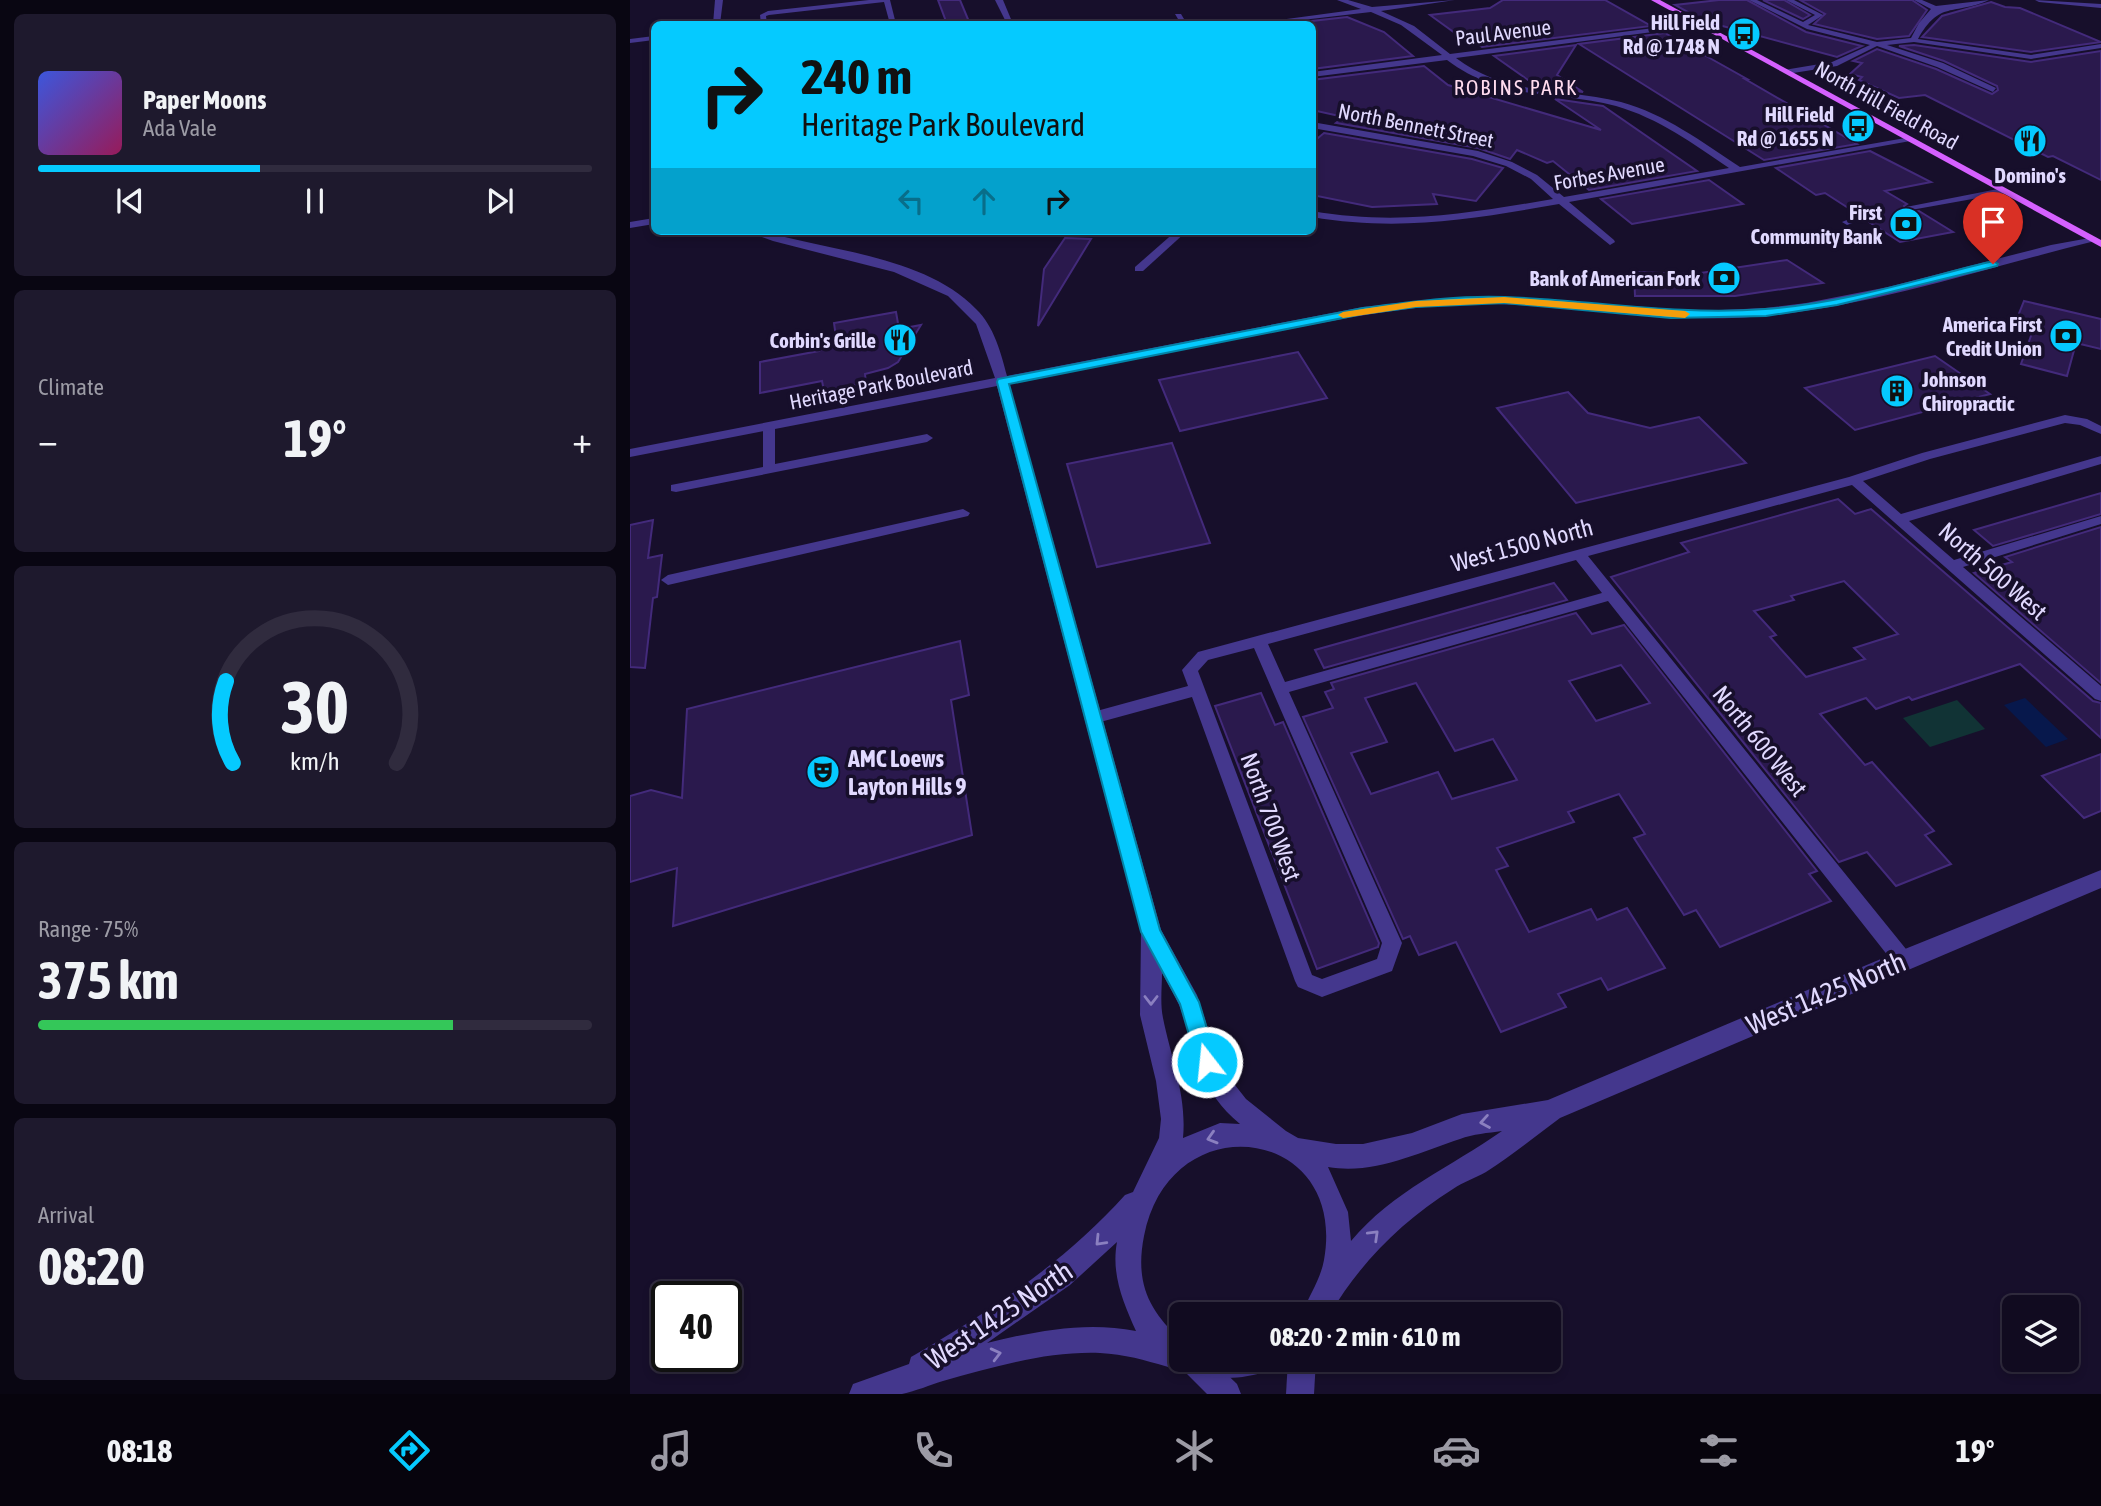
<!DOCTYPE html>
<html lang="en">
<head>
<meta charset="utf-8">
<style>
  :root { --surface:#110b20; --page:#1e192d; --text:#f1f3f6; --muted:#9c9ba5; --line:#302b3e; --accent:#05caff }
  body { margin:0; font-family:"Asap Condensed",sans-serif; background:var(--page); color:var(--text); height:100vh; display:flex; flex-direction:column; font-size:26px; white-space:nowrap }
  * { box-sizing:border-box; margin:0 }
  p { font-size:23px; color:var(--muted) }
  .icon { flex:none; width:38px; height:38px; fill:none; stroke:currentColor; stroke-width:2; stroke-linecap:round; stroke-linejoin:round }
  .map { position:relative; flex:1; overflow:hidden }
  .details { display:flex; flex-direction:column; gap:14px; padding:14px; background:#090612; width:630px }
  .details>* { flex:none }
  .top-card { position:absolute; left:21px; top:21px; width:665px; height:214px; border-radius:10px; box-shadow:0 4px 10px #0003,0 0 0 2px var(--line); background:#05caff; color:#111; overflow:hidden }
  .fabs { position:absolute; left:1372px; top:1295px; display:grid; gap:14px }
  .fabs a { display:grid; place-items:center; width:77px; height:77px; border-radius:10px; background:var(--surface); box-shadow:0 4px 10px #0003,0 0 0 2px var(--line); font-size:35px }
  .speed { position:absolute; left:21px; top:1281px; display:flex; gap:14px; font-size:35px; font-weight:700; text-align:center }
  .speed>* { display:grid; place-content:center; width:91px; height:91px; border-radius:50%; background:var(--surface); box-shadow:0 4px 10px #0003,0 0 0 2px var(--line); line-height:1 }
  .speed .limit { border:4px solid #111; border-radius:10px; background:#fff; color:#111 }
  .pin { position:absolute; display:grid; place-items:center; width:60px; height:60px; color:#fff; margin:-72px -30px; border-radius:50% 50% 50% 0; rotate:-45deg; box-shadow:0 0 7px #0007 }
  .pin .icon { rotate:45deg }
  .me { position:absolute; width:77px; margin:-38px; rotate:344deg; stroke-linejoin:round; filter:drop-shadow(0 0 5px #0008) }
  .turn { display:flex; align-items:center; gap:24px; height:147px; padding:0 35px; font-size:32px }
  .turn .icon { width:91px; height:91px; stroke-width:2.5 }
  .turn b { display:block; font-size:49px; line-height:60px }
  .lanes { display:flex; align-items:center; height:66px; padding:0 35px; background:#0003; justify-content:center; gap:35px; direction:ltr }
  .lanes .off { opacity:.35 }
  .big { font-size:52px; font-weight:700; line-height:1.1 }
  .details .tile { flex:1; display:flex; flex-direction:column; justify-content:center; gap:10px; min-width:0; padding:0 24px; border-radius:10px; background:var(--page) }
  .details .dial { align-items:center; gap:0 }
  .dial svg { height:182px; overflow:visible; fill:none; stroke:var(--line); stroke-width:7; stroke-linecap:round; text-anchor:middle }
  .dial text { fill:var(--text); stroke:none }
  .song { display:flex; align-items:center; gap:21px }
  .cover { width:84px; height:84px; border-radius:10px; background:linear-gradient(135deg,hsl(230 70% 55%),hsl(330 70% 35%)) }
  .played { height:7px; border-radius:4px; background:linear-gradient(90deg,var(--accent) 40%,var(--line) 40%) }
  .keys { display:flex; justify-content:space-around; direction:ltr }
  .heat { display:flex; justify-content:space-between; align-items:center; font-size:38px; direction:ltr }
  .charge { height:10px; border-radius:5px; background:linear-gradient(90deg,#34c759 75%,var(--line) 0) }
  .trip { position:absolute; left:539px; top:1302px; width:392px; height:70px; border-radius:10px; background:var(--surface); box-shadow:0 4px 10px #0003,0 0 0 2px var(--line); font-weight:700; line-height:70px; text-align:center }
  .tab-bar { display:flex; height:112px; justify-content:space-around; align-items:center; background:#07040d; color:var(--muted) }
  .tab-bar .icon { width:49px; height:49px }
  .tab-bar .on { color:var(--accent) }
  .tab-bar b { font-size:32px; color:var(--text) }
  main { display:flex; flex:1; min-height:0 }
  .map>svg:first-child { display:block }
  .green { fill:#113335 }
  .water { fill:#07184c }
  .building { fill:#2a194d; stroke:#432a7b; stroke-width:2; fill-rule:evenodd }
  .lines { fill:none; stroke-linecap:round; stroke-linejoin:round }
  .service { fill:#44378d; fill-rule:evenodd }
  .minor { fill:#44378d; fill-rule:evenodd }
  .tertiary { fill:#44378d; fill-rule:evenodd }
  .primary { fill:#d560ff; fill-rule:evenodd }
  .oneway { stroke:#8b80c0 }
  .route { fill:#05caff; stroke:#0383a6; stroke-width:2 }
  .slow { fill:#f59e0b }
  .labels { text-anchor:middle; dominant-baseline:central; stroke-width:7; stroke-linejoin:round; paint-order:stroke }
  .far-poi-label { font-size:21px; font-weight:bold; fill:#e1d9ff; stroke:#170f2b; text-anchor:end }
  .far-street-label { font-size:21px; fill:#e1d9ff; stroke:#170f2b }
  .far-neighbourhood-label { font-size:21px; letter-spacing:2px; fill:#ffdbee; stroke:#170f2b }
  .street-label { font-size:24px; fill:#e1d9ff; stroke:#170f2b }
  .poi-label { font-size:24px; font-weight:bold; fill:#e1d9ff; stroke:#170f2b; text-anchor:start }
  .near-street-label { font-size:28px; fill:#e1d9ff; stroke:#170f2b }
</style>
</head>
<body>
<main>
<section class="details">
<div class="tile">
<div class="song"><i class="cover"></i><div><b>Paper Moons</b><p>Ada Vale</p></div></div>
<div class="played"></div>
<div class="keys"><svg class="icon" aria-label="previous" viewBox="0 0 24 24"><path d="M18 5L8 12l10 7zM5 5v14"/></svg><svg class="icon" aria-label="pause" viewBox="0 0 24 24"><path d="M8 5v14M16 5v14"/></svg><svg class="icon" aria-label="next" viewBox="0 0 24 24"><path d="M6 5l10 7-10 7zM19 5v14"/></svg></div>
</div>
<div class="tile"><p>Climate</p>
<div class="heat"><a>−</a><b class="big">19°</b><a>+</a></div>
</div>
<div class="tile dial"><svg viewBox="0 0 100 80">
<path d="M14 69A42 42 0 1 1 86 69"/>
<path d="M14 69A42 42 0 0 1 11 33" stroke="#05caff"/>
<text x="50" y="56" font-size="32" font-weight="700">30</text>
<text x="50" y="72" font-size="11">km/h</text>
</svg></div>
<div class="tile"><p>Range · 75%</p><b class="big">375 km</b><div class="charge"></div></div>
<div class="tile"><p>Arrival</p><b class="big">08:20</b></div>
</section>
<div class="map">
<svg width="1471" height="1394" viewBox="0 0 1471 1394">
  <rect width="100%" height="100%" fill="#170f2b"/>
  <!-- green -->
  <path class="green" d="M1327,700L1355,729L1300,747L1273,718Z"/>
  <!-- water -->
  <path class="water" d="M1395,698L1438,739L1416,747L1374,705Z"/>
  <!-- building -->
  <g class="building">
    <path d="M308,0H330L340,24H317Z"/>
    <path d="M873,0H975L1021,26L852,47L843,41H836L800,15L860,8Z"/>
    <path d="M1089,0H1117L1176,32L1232,46L1207,57L1074,21L1045,5Z"/>
    <path d="M1133,0H1154L1180,15L1173,19Z"/>
    <path d="M1170,0H1282L1297,10L1279,36L1247,39L1184,24L1195,14Z"/>
    <path d="M1361,2L1375,7L1390,8L1471,42L1401,52L1292,37L1312,16Z"/>
    <path d="M717,17L754,32L783,56L682,69V21Z"/>
    <path d="M1035,33L1117,79H1115L1227,144L1134,160L949,44Z"/>
    <path d="M946,45L927,75L953,92L908,87L864,56Z"/>
    <path d="M1284,45L1401,62L1471,51V180L1423,156L1418,157L1295,95L1269,98L1229,80L1232,77L1220,74L1232,63L1223,61L1247,49L1306,69L1362,94L1368,90L1367,86L1314,61L1269,46Z"/>
    <path d="M794,66L818,85L971,130L925,99L973,106L1067,171L959,190L923,161L917,163L887,150L880,159L848,148L706,123L714,117L682,110V80Z"/>
    <path d="M694,133L842,159L873,168L846,201L803,194L807,204L742,207L682,195V143Z"/>
    <path d="M1240,151L1301,182L1255,191L1277,204L1274,206L1275,209L1281,213L1289,211L1323,232L1270,242L1236,220L1237,215L1232,212L1226,213L1195,193L1186,195L1146,168Z"/>
    <path d="M1079,180L1113,204L1002,224L971,199Z"/>
    <path d="M435,238L461,239L408,326L414,269Z"/>
    <path d="M1157,260L1193,283L1105,296H1005L1004,272L1064,274Z"/>
    <path d="M1394,301L1471,319V349L1446,343L1437,376L1391,364L1403,330L1384,326Z"/>
    <path d="M266,312L269,329L291,325L268,362L258,368L235,374L236,383L194,391L192,381L130,393V362L189,351L206,337L204,323Z"/>
    <path d="M668,352L697,398L550,431L529,380Z"/>
    <path d="M1305,356L1360,394L1225,430L1175,388Z"/>
    <path d="M938,392L958,413L1020,428L1069,417L1116,463L946,503L867,408Z"/>
    <path d="M542,443L580,543L467,567L437,464Z"/>
    <path d="M1471,493V514L1363,546L1344,530Z"/>
    <path d="M1208,499L1225,514L1241,509L1463,701L1471,703V738L1390,664L1282,700L1279,697L1246,709L1236,698L1190,714L1235,765L1242,762L1304,831L1295,835L1321,864L1266,886L1237,852L1209,862L981,577L1059,552L1051,543ZM1214,581L1268,634L1224,648L1235,659L1176,677L1140,637L1146,635L1124,611L1164,600L1161,596Z"/>
    <path d="M23,520L18,558L32,555L27,597L23,598L15,668L0,667V525Z"/>
    <path d="M1471,527V683L1344,573L1382,562L1375,557Z"/>
    <path d="M924,583L937,600L694,668L685,650Z"/>
    <path d="M946,613L962,634L994,625L1187,871L1179,874L1201,901L1090,947L1066,910L1054,915L1004,838L1015,834L989,794L938,812L944,822L867,848L878,866L866,870L899,932L961,909L967,920L997,908L1035,968L978,990L971,978L928,994L936,1007L871,1032L826,942L789,955L780,936L773,939L673,717L703,708L695,692L704,689L701,683ZM991,665L1020,703L966,721L939,681ZM786,683L825,751L863,739L887,780L822,799L808,772L741,794L721,753L757,742L735,698Z"/>
    <path d="M330,641L339,695L321,700L342,835L43,926L47,868L0,882V796L21,790L52,798L57,709Z"/>
    <path d="M631,693L645,725L653,722L749,943L748,947L687,969L585,706Z"/>
    <path d="M1471,754V811L1454,818L1412,776Z"/>
  </g>
  <g class="lines">
    <!-- service -->
    <g class="service">
      <path d="M239,0H260L266,24H260L254,2L139,15L136,16L137,24H131L130,15L138,11Z"/>
      <path d="M1119,0H1127L1173,22L1185,15L1156,0H1164L1193,15L1178,25L1247,42L1281,38L1289,23L1301,9L1284,0H1292L1306,6L1359,0C1323,16 1310,0 1288,39L1401,55L1471,44V48L1401,59L1284,42L1257,45L1313,63L1366,88L1363,92L1307,67L1247,46L1207,66L1157,74L1154,70L1202,62L1240,45L1177,29Z"/>
      <path d="M24,36V40L0,43V39Z"/>
      <path d="M1373,188L1378,191L1376,193L1281,210L1276,207Z"/>
      <path d="M1231,214L1236,217L1234,219L1217,225L1212,222Z"/>
      <path d="M24,218V224L0,228V222Z"/>
      <path d="M1435,415L1457,419L1471,426V434L1450,425L1435,423L1300,459L1233,481L1271,514L1471,456V464L1279,521L1324,560L1471,516V524L1333,567L1471,686V701L1465,699L1222,485L958,556L1280,954L1283,960L1280,966L1273,969L1266,966L978,601L659,692L772,943L762,971L692,997L668,987L665,981L562,697L463,724L457,722L455,718L457,714L463,712L558,686L552,670L568,652L1219,477L1292,453ZM946,560L972,593L655,682L638,644ZM624,648L752,943L747,959L692,979L682,975L568,671L578,660Z"/>
      <path d="M139,423L145,427V464L297,434L303,438L297,442L46,492L41,491V485L133,467V427Z"/>
      <path d="M333,509L340,513L338,516L38,585L31,580L38,575Z"/>
    </g>
    <!-- minor -->
    <g class="minor">
      <path d="M365,0H373L383,24H377Z"/>
      <path d="M707,0H718L742,7L825,0L751,11L784,26L820,54L1071,22L1068,26L826,58C878,97 932,87 991,102C1035,114 1072,142 1110,167L1281,137L1286,140L939,202L984,240L985,242L980,245L929,204C844,219 770,232 682,217V211C768,226 840,213 923,199L901,179L876,166L843,156L682,128V122L848,151L882,162L907,175L934,197L1099,168C1064,144 1028,118 986,106C922,89 875,103 817,60L682,77V72L812,55L771,25L741,12L638,24H620L731,9Z"/>
      <path d="M1405,0L1471,4V8L1409,2Z"/>
      <path d="M545,14H551L557,24H551Z"/>
      <path d="M546,231H557L513,271H505V267Z"/>
      <path d="M555,1360H582L607,1384L611,1394H577L557,1374L553,1364Z"/>
      <path d="M658,1360H686L684,1394H656Z"/>
    </g>
    <!-- tertiary -->
    <g class="tertiary">
      <path d="M85,0H93L90,24H83Z"/>
      <path d="M116,231H132C199,251 295,256 346,309C364,326 371,353 377,376L733,307L804,299L876,297L1070,311L1135,308L1176,303L1258,287L1421,245L1465,237V241C1346,270 1226,313 1102,318C1003,321 904,297 804,306C741,312 680,325 618,337C539,352 459,368 379,383L531,930L567,995L590,1066L616,1099L656,1131L668,1138L706,1144H733L782,1133L832,1114L918,1100L1265,953L1471,870V888L930,1118C906,1136 882,1155 856,1172C845,1178 833,1182 823,1189C772,1221 730,1263 700,1314H672C679,1295 690,1281 694,1260C718,1126 540,1102 514,1236C505,1282 518,1310 551,1340V1360H644L640,1370C575,1394 534,1356 470,1353C417,1351 363,1367 313,1381C300,1385 286,1391 272,1394C256,1394 236,1394 219,1394L223,1384L279,1364L281,1357C360,1311 433,1264 495,1195L503,1192L529,1138L531,1119L526,1081L510,1015L511,933L367,386L0,457V449L365,378L346,324L318,296L264,272L143,241ZM532,973C538,984 545,996 550,1007C567,1054 568,1089 610,1124L590,1123L553,1138C557,1096 541,1058 533,1018C530,1004 532,987 532,973ZM872,1131C821,1167 763,1191 721,1241L718,1212L698,1167C744,1175 787,1153 830,1139C843,1134 858,1133 872,1131ZM487,1242C481,1274 493,1302 506,1331C456,1321 406,1331 357,1343L440,1285Z"/>
    </g>
    <!-- primary -->
    <path class="primary" d="M1021,0H1030L1471,240V247Z"/>
  </g>
  <!-- one-way arrows -->
  <defs><path id="oneway-chevron" d="M-2-3.5L2.5 0L-2 3.5" fill="none" stroke-width="1.6" stroke-linecap="round" stroke-linejoin="round" transform="scale(1.75)"/></defs>
  <g class="oneway">
    <use href="#oneway-chevron" transform="translate(521 1000) rotate(90)"/>
    <use href="#oneway-chevron" transform="translate(855 1122) rotate(170)"/>
    <use href="#oneway-chevron" transform="translate(582 1138) rotate(163)"/>
    <use href="#oneway-chevron" transform="translate(744 1235) rotate(-44)"/>
    <use href="#oneway-chevron" transform="translate(470 1241) rotate(134)"/>
    <use href="#oneway-chevron" transform="translate(366 1354) rotate(-14)"/>
  </g>
  <!-- route -->
  <path class="route" d="M1363,261L1368,264L1367,266L1207,305L1136,316L1041,318L874,303L786,307L733,314L379,384L530,930L569,1002L587,1062L584,1069L577,1072L569,1069L550,1004L511,932L367,382L368,379L733,308C780,302 828,295 875,297C963,300 1047,316 1135,309C1212,304 1289,279 1363,261Z"/>
  <!-- slow -->
  <path class="slow" d="M874,297L1055,311L1060,314L1055,318L874,303L786,307L713,318L708,315L713,312L786,301Z"/>
  <!-- icons -->
  <defs>
    <symbol id="bus-disc" viewBox="-11 -11 22 22"><circle r="9.5" fill="#05caff" stroke="#170f2b"/><path d="M-5-6H5V4H4V6H2V4H-2V6H-4V4H-5ZM-3.5-4V0h7V-4ZM-3.5 1.2v1.5H-2V1.2ZM2 1.2v1.5H3.5V1.2Z" fill="#111"/></symbol>
    <symbol id="restaurant-disc" viewBox="-11 -11 22 22"><circle r="9.5" fill="#05caff" stroke="#170f2b"/><path d="M-5-6h1v4h1v-4h1v4h1v-4h1v5L-1.5 .5V6h-2V.5L-5-1ZM5-6V6H3V1.5H1.5Q1.5-4 5-6Z" fill="#111"/></symbol>
    <symbol id="bank-disc" viewBox="-11 -11 22 22"><circle r="9.5" fill="#05caff" stroke="#170f2b"/><path d="M-6-4H6V4H-6ZM0-2.3a2.3 2.3 0 1 0 0 4.6a2.3 2.3 0 1 0 0-4.6Z" fill="#111"/></symbol>
    <symbol id="building-disc" viewBox="-11 -11 22 22"><circle r="9.5" fill="#05caff" stroke="#170f2b"/><path d="M-4-6H4V6H1V3H-1V6H-4ZM-2.5-4.3h1.7v1.8h-1.7ZM.8-4.3h1.7v1.8H.8ZM-2.5-1h1.7V.8h-1.7ZM.8-1h1.7V.8H.8Z" fill="#111"/></symbol>
    <symbol id="theatre-disc" viewBox="-11 -11 22 22"><circle r="9.5" fill="#05caff" stroke="#170f2b"/><path d="M-5-5.5Q0-4 5-5.5V0Q5 5 0 6Q-5 5-5 0ZM-3.3-2.5H-1v1.5H-3.3ZM1-2.5H3.3v1.5H1ZM-2.8 1Q0 5.5 2.8 1Z" fill="#111"/></symbol>
  </defs>
  <g fill-rule="evenodd">
    <use href="#bus-disc" x="1095" y="15" width="38" height="38"/>
    <use href="#bus-disc" x="1209" y="107" width="38" height="38"/>
    <use href="#restaurant-disc" x="1381" y="122" width="38" height="38"/>
    <use href="#bank-disc" x="1257" y="205" width="38" height="38"/>
    <use href="#bank-disc" x="1075" y="259" width="38" height="38"/>
    <use href="#bank-disc" x="1417" y="317" width="38" height="38"/>
    <use href="#restaurant-disc" x="251" y="321" width="38" height="38"/>
    <use href="#building-disc" x="1248" y="372" width="38" height="38"/>
    <use href="#theatre-disc" x="174" y="753" width="38" height="38"/>
  </g>
  <g class="labels">
    <!-- far-poi labels -->
    <g class="far-poi-label">
      <text x="1090" y="22">Hill Field<tspan x="1090" dy="24">Rd @ 1748 N</tspan></text>
      <text x="1204" y="114">Hill Field<tspan x="1204" dy="24">Rd @ 1655 N</tspan></text>
      <text x="1400" y="175" text-anchor="middle">Domino's</text>
      <text x="1252" y="212">First<tspan x="1252" dy="24">Community Bank</tspan></text>
      <text x="1070" y="278">Bank of American Fork</text>
      <text x="1412" y="324">America First<tspan x="1412" dy="24">Credit Union</tspan></text>
      <text x="246" y="340">Corbin's Grille</text>
      <text x="1292" y="379" text-anchor="start">Johnson<tspan x="1292" dy="24">Chiropractic</tspan></text>
    </g>
    <!-- far-street labels -->
    <g class="far-street-label">
      <text transform="translate(873 32) rotate(-7)">Paul Avenue</text>
      <text transform="translate(1257 105) rotate(29)">North Hill Field Road</text>
      <text transform="translate(786 125) rotate(11)">North Bennett Street</text>
      <text transform="translate(979 173) rotate(-10)">Forbes Avenue</text>
      <text transform="translate(251 384) rotate(-11)">Heritage Park Boulevard</text>
    </g>
    <!-- far-neighbourhood labels -->
    <g class="far-neighbourhood-label">
      <text x="886" y="87">ROBINS PARK</text>
    </g>
    <!-- street labels -->
    <g class="street-label">
      <text transform="translate(892 545) rotate(-15)">West 1500 North</text>
      <text transform="translate(1363 571) rotate(41)">North 500 West</text>
      <text transform="translate(1130 741) rotate(51)">North 600 West</text>
      <text transform="translate(641 817) rotate(70)">North 700 West</text>
    </g>
    <!-- poi labels -->
    <g class="poi-label">
      <text x="218" y="758">AMC Loews<tspan x="218" dy="28">Layton Hills 9</tspan></text>
    </g>
    <!-- near-street labels -->
    <g class="near-street-label">
      <text transform="translate(1196 993) rotate(-23)">West 1425 North</text>
      <text transform="translate(369 1315) rotate(-34)">West 1425 North</text>
    </g>
  </g>
</svg>
<div class="fabs">
<a><svg class="icon" aria-label="layers" viewBox="0 0 24 24"><path d="M12 4l9 5-9 5-9-5zM3 14l9 5 9-5"/></svg></a>
</div>
<div class="speed"><div class="limit">40</div></div>
<div class="pin" style="left:1363px;top:264px;background:#d93025"><svg class="icon" aria-label="arrive" viewBox="0 0 24 24"><path d="M6 21V4h12l-3 4 3 4H6"/></svg></div>
<svg class="me" style="left:577px;top:1062px" viewBox="-20 -20 40 40"><circle r="17" fill="#05caff" stroke="#fff" stroke-width="3"/><path d="M0-11L8 9 0 5-8 9z" fill="#fff"/></svg>
<div class="trip">08:20 · 2 min · 610 m</div>
<div class="top-card">
<div class="turn"><svg class="icon" aria-label="right" viewBox="0 0 24 24"><path d="M7 20v-9h11M14 6l5 5-5 5"/></svg><div><b>240 m</b>Heritage Park Boulevard</div></div>
<div class="lanes"><svg class="icon off" aria-label="left" viewBox="0 0 24 24"><path d="M17 20v-9H6M10 6l-5 5 5 5"/></svg><svg class="icon off" aria-label="ahead" viewBox="0 0 24 24"><path d="M12 20V5M6 11l6-6 6 6"/></svg><svg class="icon" aria-label="right" viewBox="0 0 24 24"><path d="M7 20v-9h11M14 6l5 5-5 5"/></svg></div>
</div>
</div>
</main>
<nav class="tab-bar">
<b>08:18</b>
<svg class="icon on" aria-label="directions" viewBox="0 0 24 24"><path d="M12 3l9 9-9 9-9-9zM9 14v-3h6M13 9l2 2-2 2"/></svg>
<svg class="icon" aria-label="music" viewBox="0 0 24 24"><path d="M9 18V5l10-2v13"/><circle cx="6" cy="18" r="3"/><circle cx="16" cy="16" r="3"/></svg>
<svg class="icon" aria-label="phone" viewBox="0 0 24 24"><path d="M5 4h4l2 5-3 2q2 4 5 5l2-3 5 2v4C11 20 4 13 5 4z"/></svg>
<svg class="icon" aria-label="climate" viewBox="0 0 24 24"><path d="M12 3v18M4 7l16 10M4 17L20 7"/></svg>
<svg class="icon" aria-label="car" viewBox="0 0 24 24"><path d="M5 17H2v-5l4-1 3-4h7l3 4 3 1v5h-3M9 17h6M6 11h13"/><circle cx="7" cy="17" r="2"/><circle cx="17" cy="17" r="2"/></svg>
<svg class="icon" aria-label="filters" viewBox="0 0 24 24"><path d="M4 7h16M4 17h16"/><circle cx="9" cy="7" r="2"/><circle cx="15" cy="17" r="2"/></svg>
<b>19°</b>
</nav>
</body>
</html>
